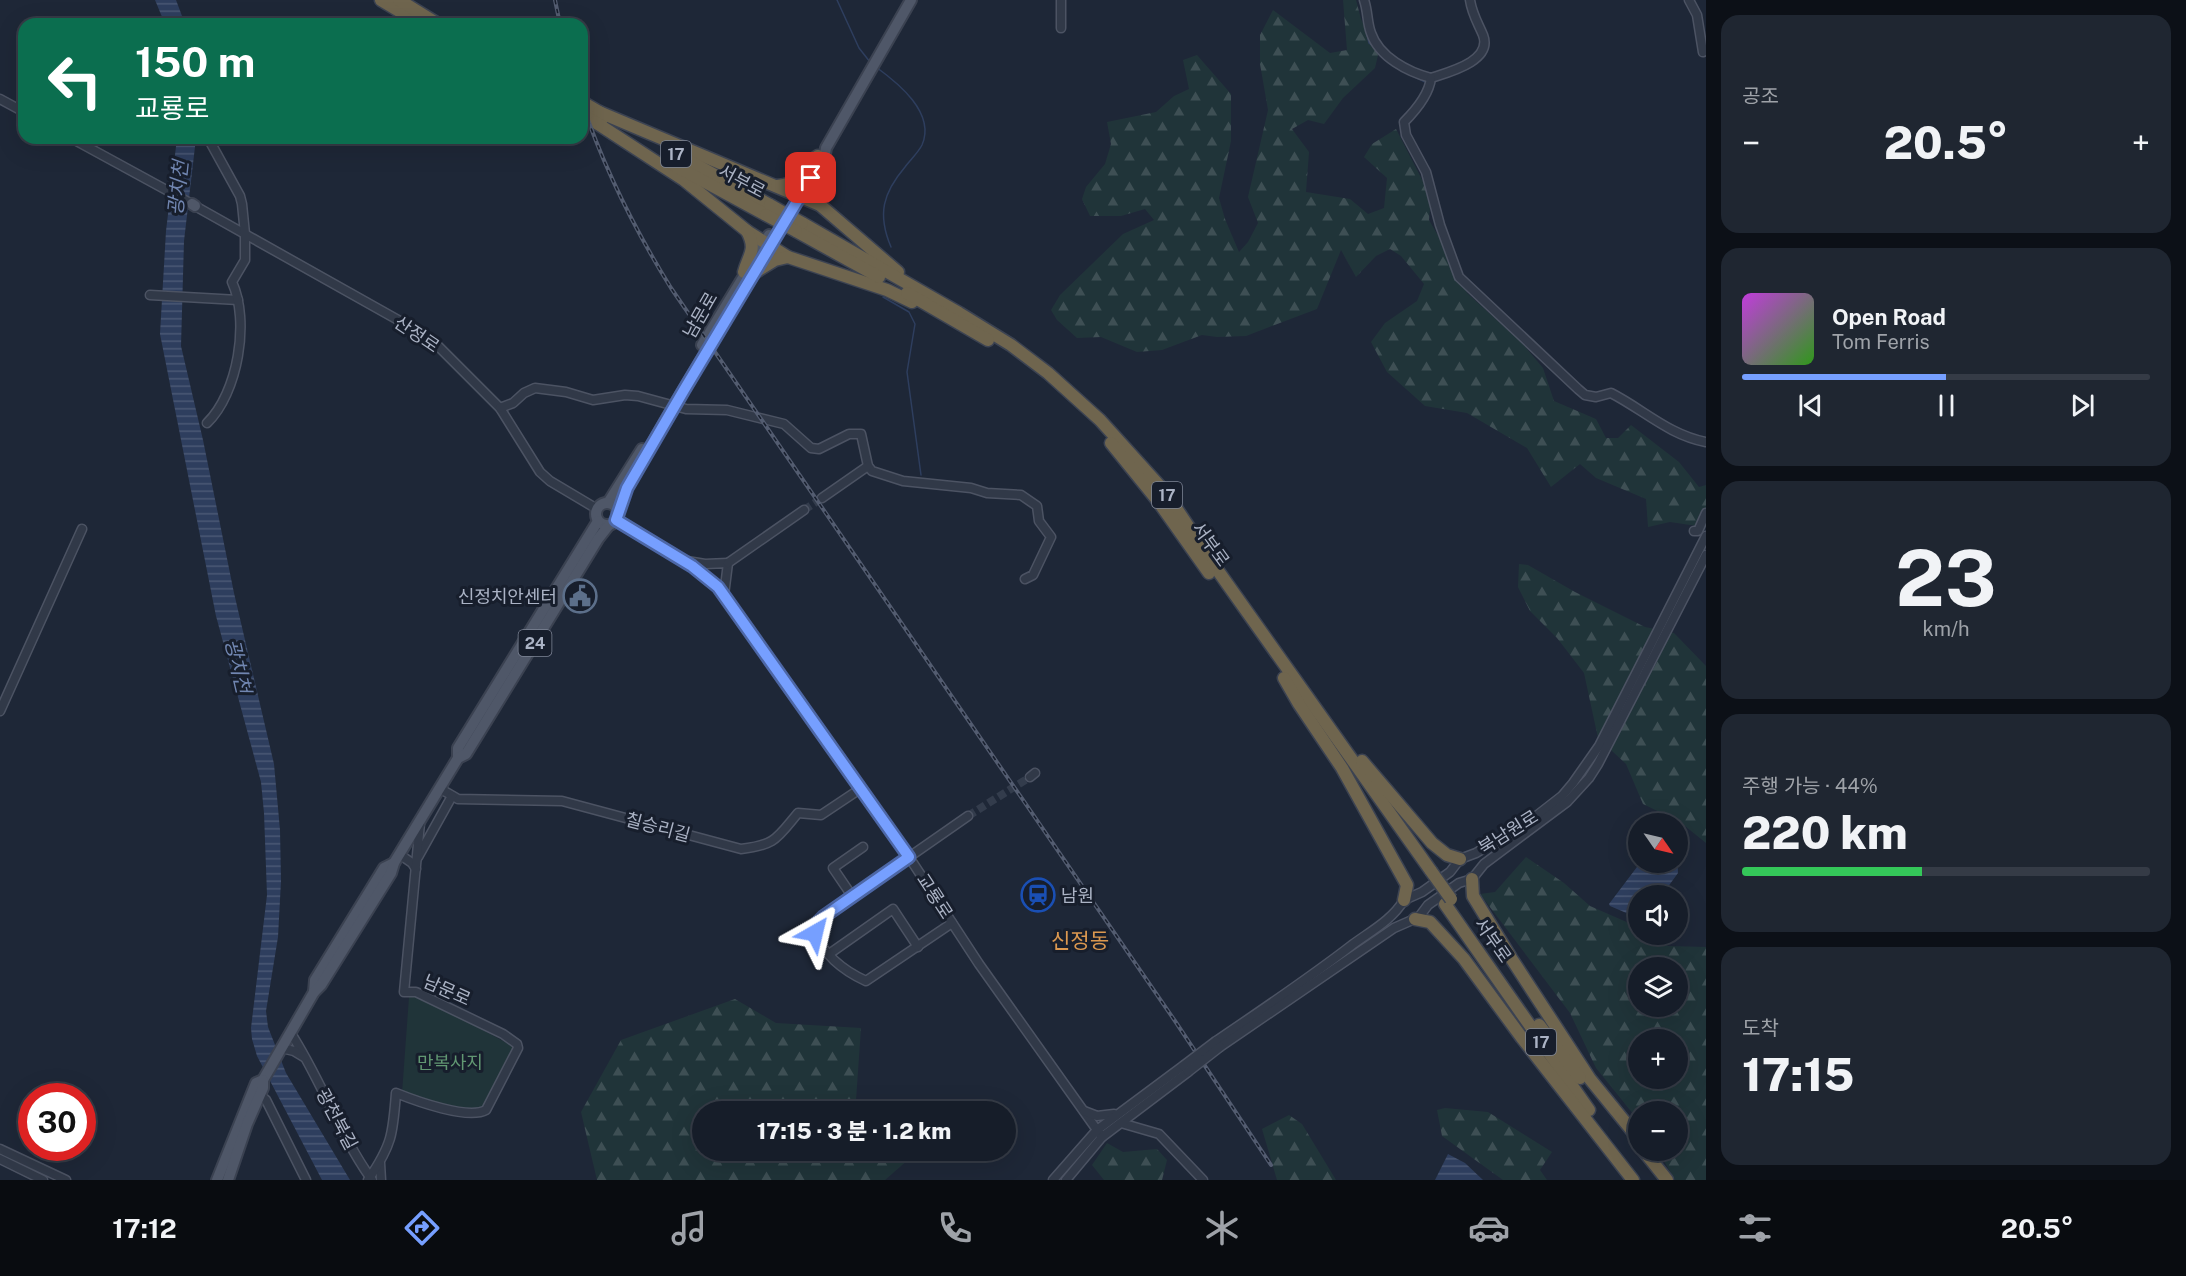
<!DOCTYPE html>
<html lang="ko">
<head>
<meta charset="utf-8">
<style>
  :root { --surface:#161d29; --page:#1f2631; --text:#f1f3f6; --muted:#9ea2a8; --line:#353b46; --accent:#769fff }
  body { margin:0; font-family:"Public Sans","Noto Sans KR",sans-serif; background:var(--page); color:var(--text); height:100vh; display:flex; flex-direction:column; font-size:22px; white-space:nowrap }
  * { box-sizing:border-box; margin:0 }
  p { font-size:20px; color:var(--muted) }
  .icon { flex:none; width:33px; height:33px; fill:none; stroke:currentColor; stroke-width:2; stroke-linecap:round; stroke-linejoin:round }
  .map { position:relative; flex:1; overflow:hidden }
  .sheet { display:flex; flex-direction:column; gap:15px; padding:15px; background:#0c1017; width:480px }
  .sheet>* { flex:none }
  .top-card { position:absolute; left:18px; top:18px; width:570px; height:126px; border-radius:18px; box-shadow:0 6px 24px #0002,0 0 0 2px var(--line); background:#0b6e4f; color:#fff; overflow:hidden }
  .needle { width:39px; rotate:124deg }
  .fabs { position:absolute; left:1628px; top:813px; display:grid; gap:12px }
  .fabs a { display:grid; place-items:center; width:60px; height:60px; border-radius:50%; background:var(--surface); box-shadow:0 6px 24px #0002,0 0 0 2px var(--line); font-size:30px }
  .speed { position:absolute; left:18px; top:1083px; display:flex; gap:12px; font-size:30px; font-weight:700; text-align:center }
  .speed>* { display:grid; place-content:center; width:78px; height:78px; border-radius:50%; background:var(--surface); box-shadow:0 6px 24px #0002,0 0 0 2px var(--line); line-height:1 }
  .speed .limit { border:9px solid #d22; background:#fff; color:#111 }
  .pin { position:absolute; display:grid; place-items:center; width:51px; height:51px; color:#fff; margin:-26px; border-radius:12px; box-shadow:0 3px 9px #0006 }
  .me { position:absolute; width:66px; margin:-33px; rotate:37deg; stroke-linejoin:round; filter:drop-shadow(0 0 4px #0008) }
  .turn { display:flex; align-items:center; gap:21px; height:126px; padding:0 18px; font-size:27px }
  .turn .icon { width:78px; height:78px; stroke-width:2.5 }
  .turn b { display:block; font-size:42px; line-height:51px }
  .big { font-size:45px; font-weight:800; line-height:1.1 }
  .sheet .card { flex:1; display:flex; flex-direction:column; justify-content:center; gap:9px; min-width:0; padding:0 21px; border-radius:18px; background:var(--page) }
  .sheet .dial { align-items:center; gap:0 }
  .dial b { font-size:78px; line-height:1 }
  .song { display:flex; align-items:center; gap:18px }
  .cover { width:72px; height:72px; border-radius:9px; background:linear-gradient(135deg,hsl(290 70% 55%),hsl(110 70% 35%)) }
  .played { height:6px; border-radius:3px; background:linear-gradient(90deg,var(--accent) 50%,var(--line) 50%) }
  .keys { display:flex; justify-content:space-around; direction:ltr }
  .heat { display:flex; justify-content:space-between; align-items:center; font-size:33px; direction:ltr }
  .charge { height:9px; border-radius:4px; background:linear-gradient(90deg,#34c759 44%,var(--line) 0) }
  .trip { position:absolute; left:692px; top:1101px; width:324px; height:60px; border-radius:30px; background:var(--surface); box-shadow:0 6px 24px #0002,0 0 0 2px var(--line); font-weight:800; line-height:60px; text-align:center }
  .tabs { display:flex; height:96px; justify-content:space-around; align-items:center; background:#090c10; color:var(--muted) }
  .tabs .icon { width:42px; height:42px }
  .tabs .current { color:var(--accent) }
  .tabs b { font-size:27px; color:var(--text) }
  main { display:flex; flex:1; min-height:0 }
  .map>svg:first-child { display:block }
  .green { fill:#203439 }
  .forest { fill:url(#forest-firs); fill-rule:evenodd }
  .water { fill:url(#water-rules) }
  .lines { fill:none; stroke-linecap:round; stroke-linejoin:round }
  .stream { stroke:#2e3e5e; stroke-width:1.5 }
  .minor-tunnel { stroke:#333c4c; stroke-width:8; stroke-dasharray:8 4; stroke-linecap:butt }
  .minor-casing { stroke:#4c5363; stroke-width:11 }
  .major-casing { stroke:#3b4251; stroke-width:14 }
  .highway-casing { stroke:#3c4352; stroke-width:15 }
  .minor { stroke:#313948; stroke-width:8 }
  .major { stroke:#4f5768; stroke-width:10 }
  .highway { stroke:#6f654e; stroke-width:12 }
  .rail-casing { stroke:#535c70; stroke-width:4 }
  .rail { stroke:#171e2c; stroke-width:1.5; stroke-dasharray:4.5; stroke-linecap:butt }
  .minor-bridge-casing { stroke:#4c5363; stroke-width:11; stroke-linecap:butt }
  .highway-bridge-casing { stroke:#3c4352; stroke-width:15; stroke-linecap:butt }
  .minor-bridge { stroke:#313948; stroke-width:8 }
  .highway-bridge { stroke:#6f654e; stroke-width:12 }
  .route-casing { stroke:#4d67a6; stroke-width:15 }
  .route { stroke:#769fff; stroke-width:10 }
  .labels { text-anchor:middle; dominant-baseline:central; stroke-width:6; stroke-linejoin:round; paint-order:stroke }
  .shield { fill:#171e2c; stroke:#7f8697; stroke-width:1.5 }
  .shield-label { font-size:16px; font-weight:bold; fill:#abb3c5 }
  .street-label { font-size:18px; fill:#abb3c5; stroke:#171e2c }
  .poi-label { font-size:18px; fill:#abb3c5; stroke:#171e2c; text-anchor:end }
  .park-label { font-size:18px; fill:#619772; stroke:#171e2c }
  .water-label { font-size:20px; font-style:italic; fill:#7186b1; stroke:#171e2c }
  .quarter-label { font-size:21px; fill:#db9850; stroke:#171e2c }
</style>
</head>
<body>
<main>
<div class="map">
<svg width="1706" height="1180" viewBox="0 0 1706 1180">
  <defs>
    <pattern id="forest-firs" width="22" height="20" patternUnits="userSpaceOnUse" patternTransform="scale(1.5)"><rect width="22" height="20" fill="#203439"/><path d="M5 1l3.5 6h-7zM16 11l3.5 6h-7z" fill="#3e4f54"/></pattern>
    <pattern id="water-rules" width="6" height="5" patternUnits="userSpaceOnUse" patternTransform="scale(1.5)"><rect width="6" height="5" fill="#2e3e5e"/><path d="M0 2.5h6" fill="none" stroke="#4a5874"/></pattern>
  </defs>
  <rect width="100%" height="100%" fill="#1e2737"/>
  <!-- green -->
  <path class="green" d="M418,995L514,1047L485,1108L464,1110L402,1093L409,997Z"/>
  <!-- forest -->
  <g class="forest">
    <path d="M1343,0H1356L1361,19L1378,55L1375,68L1343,98L1324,124L1308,120L1292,129L1309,152L1306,192L1350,199L1368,214L1384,208L1387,178L1364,157L1372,144L1396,129L1431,197L1429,220L1457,268L1467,293L1522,343L1543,368L1554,401L1596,419L1606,438H1618L1631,425L1679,462L1699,487L1706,485V512L1697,526L1670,522L1648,527L1646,499L1596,478L1580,464L1551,487L1527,448L1467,413L1425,406L1387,372L1371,342L1385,323L1417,301L1424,284L1401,256L1390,249L1376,256L1356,277L1341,250L1317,309L1246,336L1217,337L1202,335L1162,350L1137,352L1101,337L1077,338L1057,320L1051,310L1060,295L1123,234L1154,220L1145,209L1121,216H1090L1082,199L1086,187L1105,164L1111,144L1107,122L1156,112L1174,96L1189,89L1183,60L1197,55L1231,94V141L1219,198L1225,219L1239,252L1248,242L1258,223L1248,197L1268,110L1260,64V35L1273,10L1330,53L1347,50Z"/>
    <path d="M1519,564L1528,565L1575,592L1645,627L1674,633L1706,666V843L1680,822L1643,804L1626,764L1598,738L1584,673L1557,638L1530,611L1518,587Z"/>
    <path d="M1526,857L1564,883L1590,906L1638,927V934L1650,935L1668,946L1706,947V1180H1675L1658,1151L1677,1150V1112H1638V1120L1596,1068L1570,1013L1480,894L1495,892ZM1638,968H1677V1006H1638ZM1638,1040H1677V1078H1638Z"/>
    <path d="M735,999L776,1023L861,1028L856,1100L870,1111L702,1112V1150L917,1152L885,1180H597L581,1112L621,1040Z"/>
    <path d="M1445,1108L1488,1112L1552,1152L1540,1170L1547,1180H1503L1442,1136L1437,1110Z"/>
    <path d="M1289,1115L1302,1124L1336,1180H1277L1262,1129Z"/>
    <path d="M1107,1143L1123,1152L1157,1149L1167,1160L1162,1180H1104L1092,1165Z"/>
  </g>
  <!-- water -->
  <g class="water">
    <path d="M155,0H176L185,24H165Z"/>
    <path d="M177,138H196L184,241L181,346L203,440L234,593L274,764L280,830L281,881L278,937L266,1011L268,1027L286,1073L350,1180H322L257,1056L252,1039L251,1028L267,895L264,813L261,782L216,616L160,334L166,231Z"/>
    <path d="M1677,855L1678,873L1662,895L1638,896V918L1610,906L1609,904L1640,863L1677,862Z"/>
    <path d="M1448,1154L1465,1163L1483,1180H1435Z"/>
  </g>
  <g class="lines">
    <!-- stream -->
    <g class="stream">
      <path d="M837,0L859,48L870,62"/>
      <path d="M1365,26L1369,43L1375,48"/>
      <path d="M876,67C898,83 936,113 922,145C918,153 910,160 905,167C883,193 877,214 891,247"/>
      <path d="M1407,73L1425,82"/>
      <path d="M883,297L909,312L915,324L907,372L921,475"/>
    </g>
    <!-- minor-tunnel -->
    <g class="minor-tunnel">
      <path d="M804,510L822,498"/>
      <path d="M968,816L1030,777"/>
    </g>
    <defs>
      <g id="minor">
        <path d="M1364,0C1368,11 1367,23 1371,33C1379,57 1408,72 1431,78C1449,72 1493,61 1483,35C1478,23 1472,14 1470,0"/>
        <path d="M1689,0L1697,15L1703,52"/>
        <path d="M1061,28V0"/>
        <path d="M1431,78C1429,95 1416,110 1404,122L1406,135L1426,172L1440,225L1459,277L1578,389L1585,395L1596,397L1611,393C1644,410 1669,435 1706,442"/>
        <path d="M0,99L24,112"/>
        <path d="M71,138L192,204"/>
        <path d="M195,206L423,334L435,343L500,408L540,472L550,481L597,509"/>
        <path d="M150,295L238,300"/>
        <path d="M500,408L513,403L524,393L535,388L566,392L593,400L625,395L638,396L686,409L727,410L784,424L811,448L819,449L849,434H861L868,466L872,471L903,481L971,488L987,493L1021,495L1037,506L1039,521L1051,537L1033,575L1025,579"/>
        <path d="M207,423C238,393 250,321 232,282L245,260V234L242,204L240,196L208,138"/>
        <path d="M822,498L868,466"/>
        <path d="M616,520L692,566L718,587L909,857L979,964L1102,1137"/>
        <path d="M1694,531H1698L1706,513"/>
        <path d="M687,561L705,564L728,563L724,595"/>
        <path d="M728,563L804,510"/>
        <path d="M0,711L82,529"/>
        <path d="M1030,777L1035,773"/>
        <path d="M439,788L458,799L562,801L741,849C776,845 777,838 798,813L821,815L860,789"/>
        <path d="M399,854L412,863L416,869"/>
        <path d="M418,857L452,796"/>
        <path d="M852,896L833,868L863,847"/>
        <path d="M952,923L866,981C844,971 820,953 815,929L823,917L968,816"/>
        <path d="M829,954L893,909L918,947"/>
        <path d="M290,1032C321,1079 339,1134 372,1180"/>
        <path d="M1216,1041C1262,1010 1308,979 1352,945C1371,931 1392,920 1404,900L1422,892L1450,872L1460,859L1476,853L1535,817L1562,796L1573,783L1599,746L1706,536"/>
        <path d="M1220,1047L1394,928L1419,917L1428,905L1459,883L1472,879L1484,864L1567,802L1589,778L1598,764L1706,555"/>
        <path d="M281,1048L294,1051L304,1057"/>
        <path d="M259,1094L266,1100L306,1180"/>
        <path d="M1084,1111L1097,1116L1114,1114"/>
        <path d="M1121,1123L1159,1134L1203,1180"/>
        <path d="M0,1149L66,1180"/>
        <path d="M0,1159L43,1180"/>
        <path d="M380,1163L381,1180"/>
        <path d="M368,1180C392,1145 393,1134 396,1093C416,1101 468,1120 486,1110L518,1048L517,1044L503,1034L416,992H404L420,823"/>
        <path d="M1053,1180L1097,1130L1183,1066"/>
        <path d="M1066,1180L1102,1137L1188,1072"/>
      </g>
      <g id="major">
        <path d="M192,204L195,206"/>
        <path d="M702,345L769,235"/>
        <path d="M608,503L642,449"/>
        <circle cx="607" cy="514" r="11"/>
        <path d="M617,512L627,488L674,406L825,154L826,148L911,0"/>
        <path d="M458,758V748L598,521"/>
        <path d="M314,992L315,980L384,868L394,863"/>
        <path d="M217,1180L256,1083L263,1080L314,992L321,985L391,873L394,863L458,758L466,754L598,539L609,525"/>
        <path d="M228,1180L247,1124L263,1088V1080"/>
      </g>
      <g id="highway">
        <path d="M381,0L421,24"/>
        <path d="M399,0L438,24"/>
        <path d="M582,102L606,116"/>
        <path d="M599,112L820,205L898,272"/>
        <path d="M582,115L602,126"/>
        <path d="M595,122L684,180L747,231L788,257L887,290L912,302"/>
        <path d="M669,150L770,205"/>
        <path d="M670,163L766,215"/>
        <path d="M777,186C784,185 792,184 797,180C806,174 808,162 818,156"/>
        <path d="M820,205L814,187L822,160"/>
        <path d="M802,223L959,313L1011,345L1048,373L1100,420L1166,493L1216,568L1431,871"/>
        <path d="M796,231L879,277"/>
        <path d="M744,272C749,254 757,250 747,231"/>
        <path d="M754,273L775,260L788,257"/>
        <path d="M907,293L988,340"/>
        <path d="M1111,443L1158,501L1209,573"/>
        <path d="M1284,678L1299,704L1342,768L1407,885L1404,900"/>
        <path d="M1362,761L1432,843L1447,855L1460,859"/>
        <path d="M1472,879L1473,896L1511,958L1590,1079L1638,1138"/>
        <path d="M1445,904L1589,1110"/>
        <path d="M1415,919L1430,922L1464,959L1522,1038L1633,1180"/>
        <path d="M1539,1025L1580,1078"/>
        <path d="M1643,1150L1667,1180"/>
      </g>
    </defs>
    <!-- minor casing -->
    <use href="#minor" class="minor-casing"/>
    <!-- major casing -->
    <use href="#major" class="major-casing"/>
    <!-- highway casing -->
    <use href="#highway" class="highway-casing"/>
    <!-- minor -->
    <use href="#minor" class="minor"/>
    <!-- major -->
    <use href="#major" class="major"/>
    <!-- highway -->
    <use href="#highway" class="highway"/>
    <defs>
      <g id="rail">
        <path d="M555,0L560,24"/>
        <path d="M582,103C604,168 635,230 671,288L1175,1021L1271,1165"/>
      </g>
    </defs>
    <!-- rail casing -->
    <use href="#rail" class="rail-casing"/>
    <!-- rail -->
    <use href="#rail" class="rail"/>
    <defs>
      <g id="minor-bridge">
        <path d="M1183,1066L1216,1041"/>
        <path d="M1188,1072L1220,1047"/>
      </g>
      <g id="highway-bridge">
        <path d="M770,205L802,223"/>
        <path d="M766,215L796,231"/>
        <path d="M1431,871L1451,899"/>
      </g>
    </defs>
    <!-- minor-bridge casing -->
    <use href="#minor-bridge" class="minor-bridge-casing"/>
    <!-- highway-bridge casing -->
    <use href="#highway-bridge" class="highway-bridge-casing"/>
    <!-- minor-bridge -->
    <use href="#minor-bridge" class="minor-bridge"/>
    <!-- highway-bridge -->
    <use href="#highway-bridge" class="highway-bridge"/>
  </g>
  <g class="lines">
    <defs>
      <path id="route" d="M811,178L684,390L627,488L616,520L692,566L718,587L909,857L823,917L816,924L815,933"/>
    </defs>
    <!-- route casing -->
    <use href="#route" class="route-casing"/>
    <!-- route -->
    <use href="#route" class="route"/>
  </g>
  <!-- icons -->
  <defs>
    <symbol id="civic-ring" viewBox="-11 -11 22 22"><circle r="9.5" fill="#171e2c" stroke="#5c6f8a" stroke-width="1.5"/><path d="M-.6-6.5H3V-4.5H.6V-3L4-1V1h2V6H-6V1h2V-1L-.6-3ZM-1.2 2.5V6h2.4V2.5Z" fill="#5c6f8a"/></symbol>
    <symbol id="station-ring" viewBox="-11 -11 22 22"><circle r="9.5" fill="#171e2c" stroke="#1a4fb4" stroke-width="1.5"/><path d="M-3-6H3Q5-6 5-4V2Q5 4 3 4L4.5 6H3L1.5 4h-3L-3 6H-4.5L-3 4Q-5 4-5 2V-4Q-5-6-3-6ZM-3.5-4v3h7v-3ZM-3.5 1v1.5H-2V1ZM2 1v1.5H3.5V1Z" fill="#1a4fb4"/></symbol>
  </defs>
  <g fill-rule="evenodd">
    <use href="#civic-ring" x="561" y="577" width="38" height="38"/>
    <use href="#station-ring" x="1019" y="876" width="38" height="38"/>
  </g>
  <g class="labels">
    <!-- shield labels -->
    <g class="shield">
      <rect x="661" y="141" width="30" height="26" rx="4.5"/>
      <rect x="1152" y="482" width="30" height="26" rx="4.5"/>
      <rect x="518.5" y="630" width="33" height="26" rx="4.5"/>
      <rect x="1526" y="1029" width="30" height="26" rx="4.5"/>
    </g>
    <g class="shield-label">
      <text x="676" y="154">17</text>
      <text x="1167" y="495">17</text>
      <text x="535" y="643">24</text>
      <text x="1541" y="1042">17</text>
    </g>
    <!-- street labels -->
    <g class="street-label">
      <text transform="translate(742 181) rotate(28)">서부로</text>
      <text transform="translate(700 315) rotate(-60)">남문로</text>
      <text transform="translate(417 334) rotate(34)">산정로</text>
      <text transform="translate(1211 544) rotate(54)">서부로</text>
      <text transform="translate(658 827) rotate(15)">칠승리길</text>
      <text transform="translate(1508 832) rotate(-32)">북남원로</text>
      <text transform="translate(935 896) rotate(57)">교룡로</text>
      <text transform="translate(1493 940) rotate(55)">서부로</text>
      <text transform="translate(447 990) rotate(24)">남문로</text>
      <text transform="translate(337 1119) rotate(62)">광천북길</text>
    </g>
    <!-- poi labels -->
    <g class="poi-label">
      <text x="557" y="596">신정치안센터</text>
      <text x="1061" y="895" text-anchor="start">남원</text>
    </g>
    <!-- park labels -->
    <g class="park-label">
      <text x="450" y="1062">만복사지</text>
    </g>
    <!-- water labels -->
    <g class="water-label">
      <text transform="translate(178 188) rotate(-84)">광치천</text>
      <text transform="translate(238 666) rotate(77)">광치천</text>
    </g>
    <!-- quarter labels -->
    <g class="quarter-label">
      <text x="1080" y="940">신정동</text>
    </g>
  </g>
</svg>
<div class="fabs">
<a><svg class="needle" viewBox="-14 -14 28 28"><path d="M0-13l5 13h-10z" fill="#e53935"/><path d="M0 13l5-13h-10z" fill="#9ea2a8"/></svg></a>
<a><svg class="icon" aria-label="sound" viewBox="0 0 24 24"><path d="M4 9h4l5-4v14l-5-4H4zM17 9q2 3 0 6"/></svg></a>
<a><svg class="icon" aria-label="layers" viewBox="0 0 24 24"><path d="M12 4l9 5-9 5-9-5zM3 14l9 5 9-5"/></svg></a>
<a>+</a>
<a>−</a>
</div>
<div class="speed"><div class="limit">30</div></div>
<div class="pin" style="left:811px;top:178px;background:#d93025"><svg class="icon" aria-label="arrive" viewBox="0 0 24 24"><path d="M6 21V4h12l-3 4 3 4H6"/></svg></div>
<svg class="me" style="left:815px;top:933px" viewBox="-20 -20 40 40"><path d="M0-17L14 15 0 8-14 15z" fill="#769fff" stroke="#fff" stroke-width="4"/></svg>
<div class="trip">17:15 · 3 분 · 1.2 km</div>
<div class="top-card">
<div class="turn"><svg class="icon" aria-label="left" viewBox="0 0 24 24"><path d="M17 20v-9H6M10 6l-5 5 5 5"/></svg><div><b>150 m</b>교룡로</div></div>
</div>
</div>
<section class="sheet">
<div class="card"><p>공조</p>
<div class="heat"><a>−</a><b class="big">20.5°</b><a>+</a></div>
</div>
<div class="card">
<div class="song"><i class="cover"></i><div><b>Open Road</b><p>Tom Ferris</p></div></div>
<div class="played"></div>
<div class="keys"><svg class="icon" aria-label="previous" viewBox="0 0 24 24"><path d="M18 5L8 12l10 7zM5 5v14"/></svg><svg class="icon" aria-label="pause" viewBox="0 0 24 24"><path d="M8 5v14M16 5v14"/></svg><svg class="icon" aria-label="next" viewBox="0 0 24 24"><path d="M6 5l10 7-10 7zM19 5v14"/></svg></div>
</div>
<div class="card dial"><b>23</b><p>km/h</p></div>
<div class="card"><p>주행 가능 · 44%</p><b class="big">220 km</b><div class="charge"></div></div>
<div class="card"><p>도착</p><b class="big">17:15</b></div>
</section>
</main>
<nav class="tabs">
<b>17:12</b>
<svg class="icon current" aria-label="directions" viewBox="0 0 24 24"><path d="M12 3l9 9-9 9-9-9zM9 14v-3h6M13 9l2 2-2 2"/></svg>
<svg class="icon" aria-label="music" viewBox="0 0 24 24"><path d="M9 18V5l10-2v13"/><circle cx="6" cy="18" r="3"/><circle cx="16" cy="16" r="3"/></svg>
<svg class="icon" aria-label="phone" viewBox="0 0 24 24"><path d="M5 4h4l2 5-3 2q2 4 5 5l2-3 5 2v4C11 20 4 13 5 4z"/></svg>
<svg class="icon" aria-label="climate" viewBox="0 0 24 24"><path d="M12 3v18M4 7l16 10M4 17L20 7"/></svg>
<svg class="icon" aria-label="car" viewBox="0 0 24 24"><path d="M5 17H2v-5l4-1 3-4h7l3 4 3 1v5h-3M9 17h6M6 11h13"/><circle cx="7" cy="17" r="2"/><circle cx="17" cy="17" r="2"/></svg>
<svg class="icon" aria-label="filters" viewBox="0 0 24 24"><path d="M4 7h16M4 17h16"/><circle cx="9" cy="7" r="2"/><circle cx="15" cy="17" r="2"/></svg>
<b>20.5°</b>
</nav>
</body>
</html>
